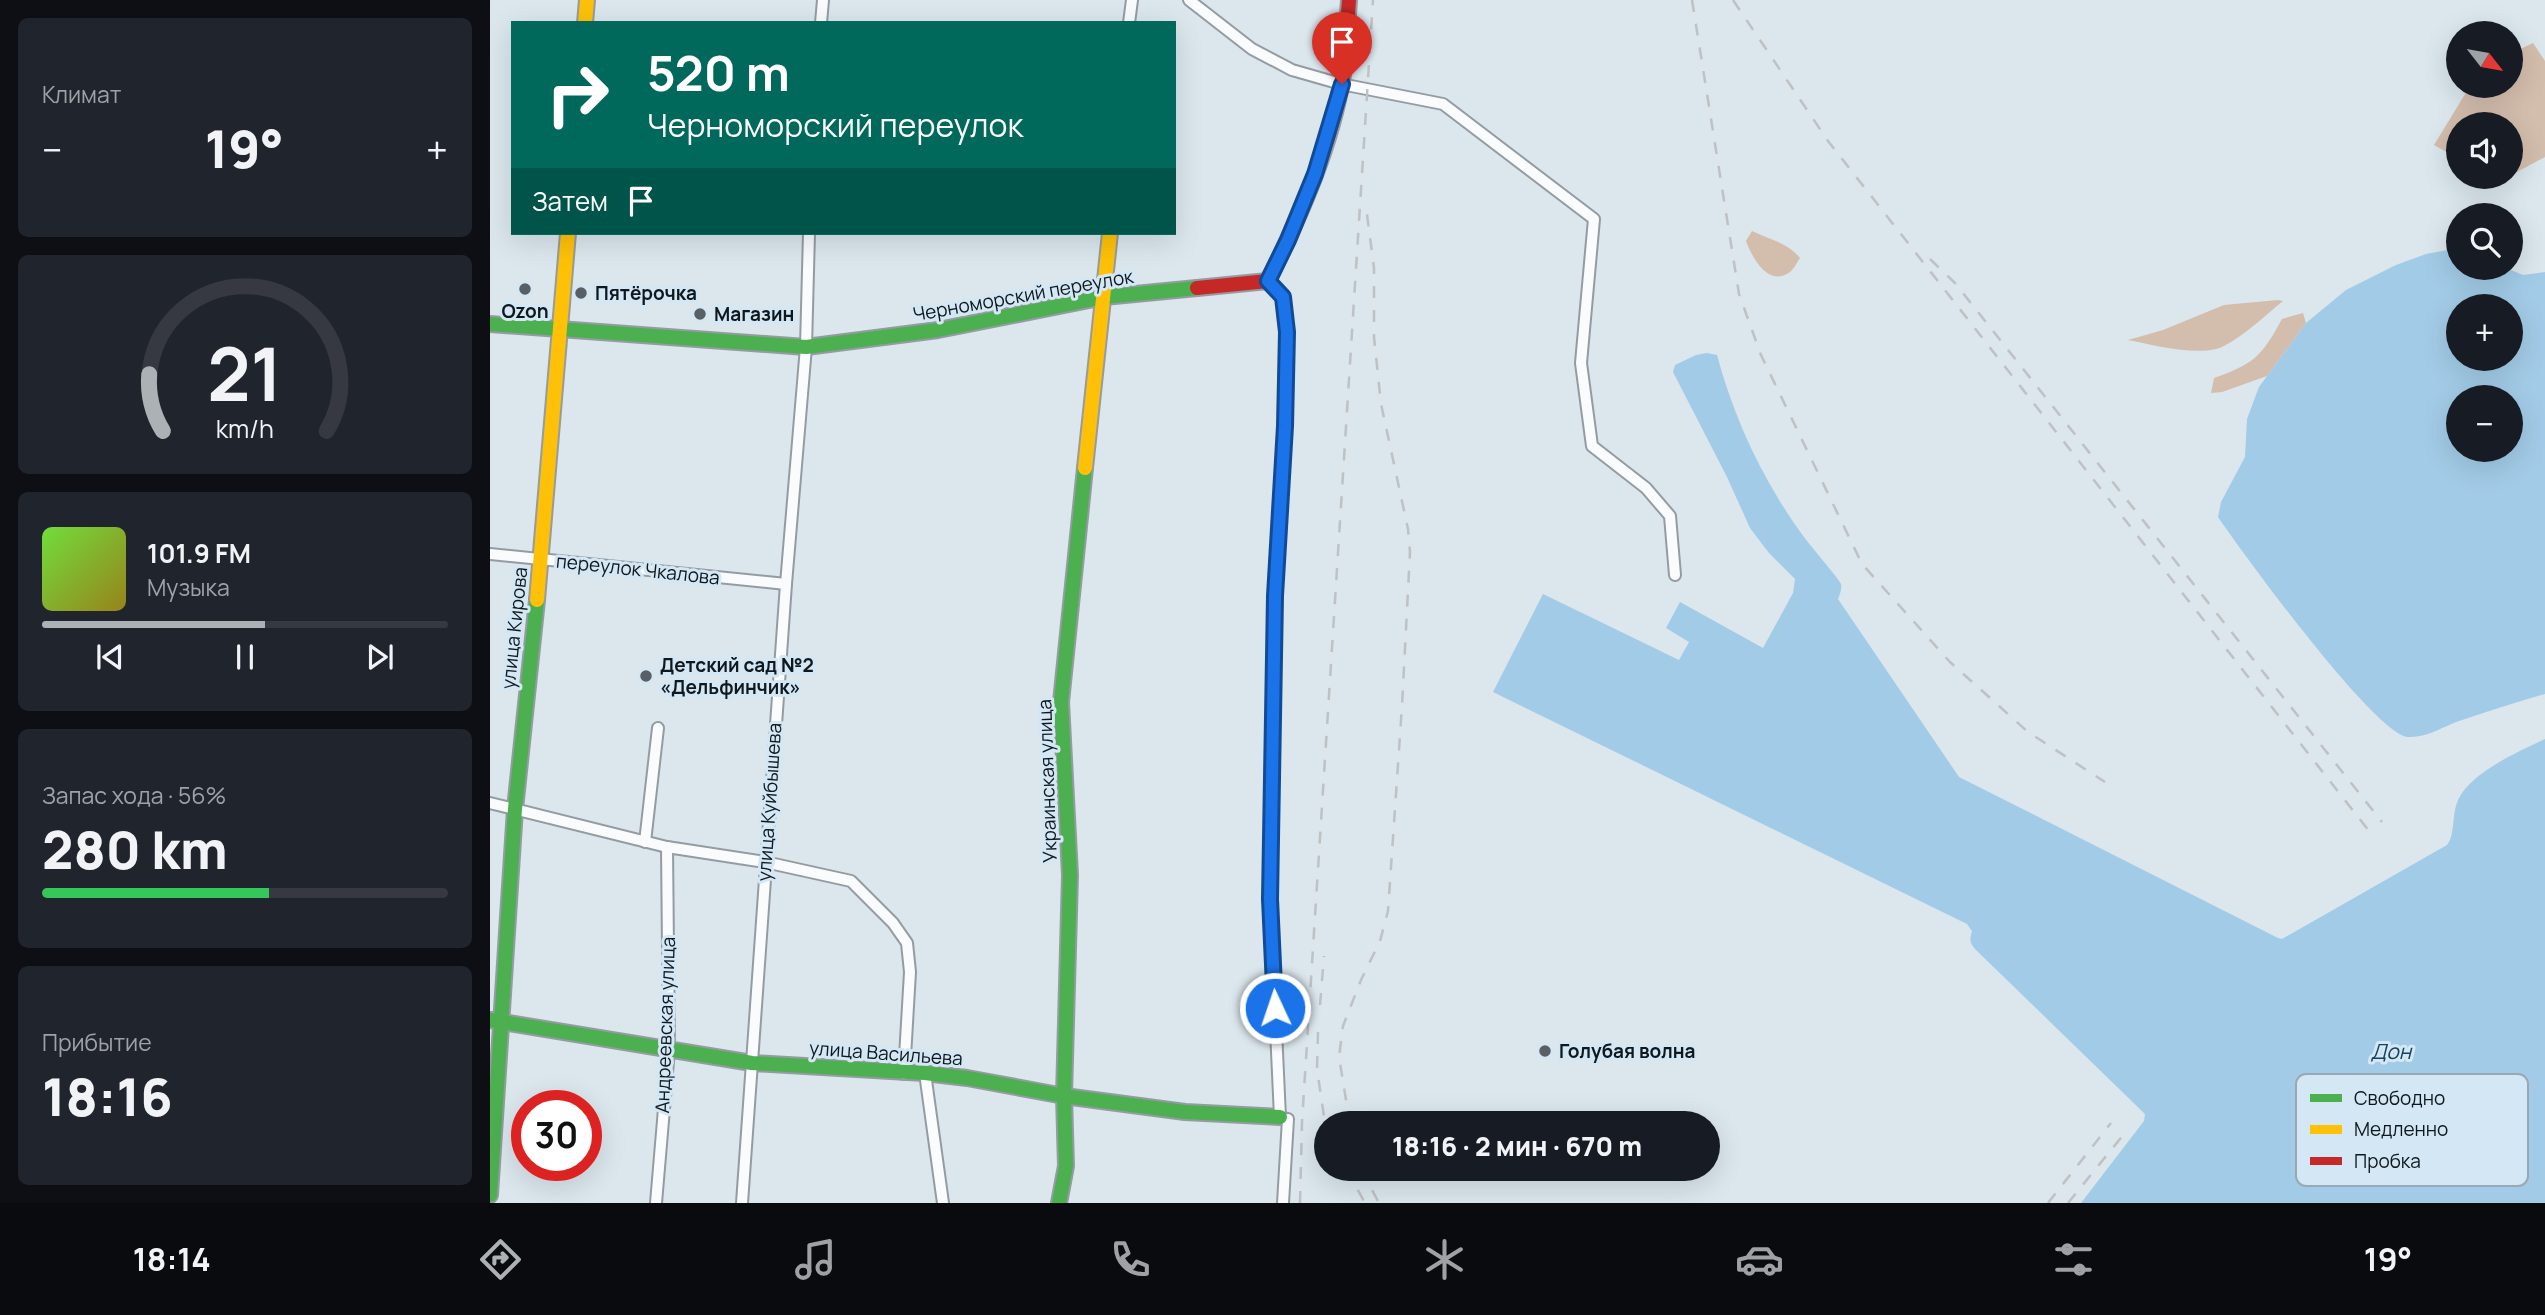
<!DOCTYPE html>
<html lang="ru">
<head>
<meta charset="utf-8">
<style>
  :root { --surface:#171b24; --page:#20242c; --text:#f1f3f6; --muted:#9ea1a6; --line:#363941; --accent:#acb1b5 }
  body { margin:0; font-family:Manrope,sans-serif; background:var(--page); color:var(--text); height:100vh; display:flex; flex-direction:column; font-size:26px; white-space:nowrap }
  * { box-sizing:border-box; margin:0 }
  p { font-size:23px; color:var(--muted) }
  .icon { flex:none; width:38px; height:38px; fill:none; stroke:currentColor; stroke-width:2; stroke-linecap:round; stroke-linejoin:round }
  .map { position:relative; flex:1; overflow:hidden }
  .details { display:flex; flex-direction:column; gap:18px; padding:18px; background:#0d0f14; width:490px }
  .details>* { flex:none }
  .banner { position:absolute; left:21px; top:21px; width:665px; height:214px; border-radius:0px; box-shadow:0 7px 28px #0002; background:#00695c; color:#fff; overflow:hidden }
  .needle { width:46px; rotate:121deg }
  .controls { position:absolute; left:1956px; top:21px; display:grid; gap:14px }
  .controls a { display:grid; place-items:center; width:77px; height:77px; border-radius:50%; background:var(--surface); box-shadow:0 7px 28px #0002; font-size:35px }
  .speed { position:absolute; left:21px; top:1090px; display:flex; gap:14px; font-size:35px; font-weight:700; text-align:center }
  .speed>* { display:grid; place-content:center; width:91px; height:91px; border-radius:50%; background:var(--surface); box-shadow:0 7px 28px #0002; line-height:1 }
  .speed .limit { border:10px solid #d22; background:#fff; color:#111 }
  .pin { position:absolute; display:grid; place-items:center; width:60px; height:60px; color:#fff; margin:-72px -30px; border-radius:50% 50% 50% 0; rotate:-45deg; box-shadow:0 0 7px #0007 }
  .pin .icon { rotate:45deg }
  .me { position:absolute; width:77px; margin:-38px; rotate:357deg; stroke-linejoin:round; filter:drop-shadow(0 0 5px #0008) }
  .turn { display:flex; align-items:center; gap:24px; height:147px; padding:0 21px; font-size:32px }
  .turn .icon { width:91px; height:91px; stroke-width:2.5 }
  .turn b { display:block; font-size:49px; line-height:60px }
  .then { display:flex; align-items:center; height:66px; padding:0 21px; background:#0003; gap:14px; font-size:26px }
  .big { font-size:52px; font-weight:800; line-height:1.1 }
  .details .card { flex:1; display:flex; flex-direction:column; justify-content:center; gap:10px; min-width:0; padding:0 24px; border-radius:10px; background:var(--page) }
  .details .dial { align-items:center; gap:0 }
  .dial svg { height:182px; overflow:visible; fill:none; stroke:var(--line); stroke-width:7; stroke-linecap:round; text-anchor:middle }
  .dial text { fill:var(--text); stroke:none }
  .song { display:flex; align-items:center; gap:21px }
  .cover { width:84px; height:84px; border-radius:10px; background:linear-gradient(135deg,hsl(100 70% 55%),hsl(50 70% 35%)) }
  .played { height:7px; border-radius:4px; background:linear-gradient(90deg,var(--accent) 55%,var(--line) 55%) }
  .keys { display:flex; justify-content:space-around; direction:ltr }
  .heat { display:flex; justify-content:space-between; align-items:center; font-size:38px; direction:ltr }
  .charge { height:10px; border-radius:5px; background:linear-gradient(90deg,#34c759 56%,var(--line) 0) }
  .trip { position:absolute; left:824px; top:1111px; width:406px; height:70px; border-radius:35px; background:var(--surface); box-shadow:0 7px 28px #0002; font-weight:800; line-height:70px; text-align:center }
  .tab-bar { display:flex; height:112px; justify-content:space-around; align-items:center; background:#090b0e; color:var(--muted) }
  .tab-bar .icon { width:49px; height:49px }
  .tab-bar .current { color:var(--accent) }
  .tab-bar b { font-size:32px; color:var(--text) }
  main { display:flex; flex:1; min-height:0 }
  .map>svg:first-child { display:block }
  .forest { fill:#d3bdad }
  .water { fill:#a2cbe7; fill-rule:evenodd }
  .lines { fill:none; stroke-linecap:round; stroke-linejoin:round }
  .street-casing { stroke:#949ca2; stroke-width:14 }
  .fast-casing { stroke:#949ca2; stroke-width:18 }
  .slow-casing { stroke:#949ca2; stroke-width:18 }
  .jam-casing { stroke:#949ca2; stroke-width:18 }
  .street { stroke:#fafbfc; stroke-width:10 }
  .fast { stroke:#4caf50; stroke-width:14 }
  .slow { stroke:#ffc107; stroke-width:14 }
  .jam { stroke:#c62828; stroke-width:14 }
  .rail { stroke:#bfc1c3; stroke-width:2.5; stroke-dasharray:12 12; stroke-linecap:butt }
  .route-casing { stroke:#114b97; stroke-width:18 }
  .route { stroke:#1a73e8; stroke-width:12 }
  .poi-dot { fill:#586066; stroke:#d3e7f5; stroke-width:2.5 }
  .labels { text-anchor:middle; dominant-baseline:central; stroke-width:6; stroke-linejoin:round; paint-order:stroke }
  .poi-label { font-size:19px; font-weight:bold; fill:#11181d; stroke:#d3e7f5; text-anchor:start }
  .street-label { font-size:19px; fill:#11181d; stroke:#d3e7f5 }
  .water-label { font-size:21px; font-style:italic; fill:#16425b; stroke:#d3e7f5 }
  .key { fill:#d3e7f5; stroke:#99a9b4; stroke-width:2 }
  .key-label { font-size:19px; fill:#11181d }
</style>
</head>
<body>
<main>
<section class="details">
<div class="card"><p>Климат</p>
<div class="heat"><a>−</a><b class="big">19°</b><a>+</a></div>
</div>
<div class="card dial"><svg viewBox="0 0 100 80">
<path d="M14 69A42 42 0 1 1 86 69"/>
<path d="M14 69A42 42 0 0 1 8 44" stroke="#acb1b5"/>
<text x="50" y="56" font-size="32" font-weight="700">21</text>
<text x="50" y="72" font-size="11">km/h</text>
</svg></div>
<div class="card">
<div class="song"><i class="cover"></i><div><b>101.9 FM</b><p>Музыка</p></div></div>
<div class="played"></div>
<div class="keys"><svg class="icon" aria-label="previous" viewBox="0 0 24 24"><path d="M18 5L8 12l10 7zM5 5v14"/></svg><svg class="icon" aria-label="pause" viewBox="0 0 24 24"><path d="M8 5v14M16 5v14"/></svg><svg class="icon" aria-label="next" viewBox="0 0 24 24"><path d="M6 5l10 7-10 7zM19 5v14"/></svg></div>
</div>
<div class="card"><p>Запас хода · 56%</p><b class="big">280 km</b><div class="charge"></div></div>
<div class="card"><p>Прибытие</p><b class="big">18:16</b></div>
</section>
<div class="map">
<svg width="2055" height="1203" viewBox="0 0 2055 1203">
  <rect width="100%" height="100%" fill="#dbe6ed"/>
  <!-- forest -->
  <g class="forest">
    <path d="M2043,43L2055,61V157L2027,172L2021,169V124H1969V159L1944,145L1980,86H2021V58L2024,52Z"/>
    <path d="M1262,231C1280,240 1297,242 1310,258C1307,262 1304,269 1300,272C1278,288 1262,257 1256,241Z"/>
    <path d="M1788,300L1793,301C1778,313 1744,345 1726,349C1702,355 1663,345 1638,340L1673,330L1734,305Z"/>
    <path d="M1813,313L1816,323L1777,376L1732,392L1721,393L1724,378C1764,364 1772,356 1792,319Z"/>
  </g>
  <!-- water -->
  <g class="water">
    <path d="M1963,249L1969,251V268H2016L2033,275L2055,272V694C2026,702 1997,712 1969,721C1952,727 1937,738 1918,737C1886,736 1751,551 1728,517L1731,502L1755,457L1757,419L1769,387L1816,323L1856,290L1906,265L1936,254ZM1969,306H2021V359H1969ZM1969,397H2021V450H1969Z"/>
    <path d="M1217,353L1227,355C1244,419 1273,480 1311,533C1317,542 1350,580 1351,584C1352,589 1350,594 1348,599L1469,777L1788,938L1792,939L1957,845C1965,836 1962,815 1967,803C1977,774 2029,751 2055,739V1203H1591L1654,1121L1655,1114L1485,949C1479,942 1480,939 1482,931L1477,924L1003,692L1053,594L1189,660L1199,642L1176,628L1190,602L1273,648L1303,593L1305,579L1279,553L1260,528L1237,477L1183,372L1185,365L1206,355Z"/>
  </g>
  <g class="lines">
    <defs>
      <g id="street">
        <path d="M699,0L762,49L802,70L851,84L953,104L1104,219L1091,363L1102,446L1156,488L1180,516L1185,575"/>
        <path d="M331,23L333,0"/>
        <path d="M639,23L642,0"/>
        <path d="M778,281L793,297L797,332L795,426L785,596L780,899L790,1117"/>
        <path d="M0,554L296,584"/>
        <path d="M0,803L177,847L275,862L361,881L403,923L417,943L420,972L414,1074"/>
        <path d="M155,842L168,728"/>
        <path d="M435,1073L453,1203"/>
        <path d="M166,1203L179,1050L177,847"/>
        <path d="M252,1203L296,584L316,347L319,233"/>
        <path d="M793,1203L798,1119"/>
      </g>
      <g id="fast">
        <path d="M0,324L316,347L448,330L614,297L707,288"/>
        <path d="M0,1020L262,1063L435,1073L477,1078L574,1096L695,1112L790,1117"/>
        <path d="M0,1195L25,809L47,600"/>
        <path d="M569,1203L576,1166L574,1096L580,875L571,702L595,468"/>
      </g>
      <g id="slow">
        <path d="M95,23L97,0"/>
        <path d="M595,468L620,233"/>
        <path d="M47,600L78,233"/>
      </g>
      <path id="jam" d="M707,288L778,281C810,216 841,147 853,75C857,50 857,25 859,0"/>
    </defs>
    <!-- street casing -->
    <use href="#street" class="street-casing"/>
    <!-- fast casing -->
    <use href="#fast" class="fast-casing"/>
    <!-- slow casing -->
    <use href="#slow" class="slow-casing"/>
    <!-- jam casing -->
    <use href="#jam" class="jam-casing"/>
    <!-- street -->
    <use href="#street" class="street"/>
    <!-- fast -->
    <use href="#fast" class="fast"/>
    <!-- slow -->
    <use href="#slow" class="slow"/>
    <!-- jam -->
    <use href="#jam" class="jam"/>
    <!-- rail -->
    <g class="rail">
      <path d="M1202,0L1249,294L1271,355L1372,564L1460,662L1538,732L1615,782"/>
      <path d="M1243,0L1338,141L1879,831"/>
      <path d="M1440,259L1465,283L1892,822"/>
      <path d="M830,1005L834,956"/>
      <path d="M828,1032L827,1069L836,1130"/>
      <path d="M860,1124L849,1057L853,1026L871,980L890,941L898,911L912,706L920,552L918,529L891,404L884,337V268L876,207"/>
      <path d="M856,1169L875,1203"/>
      <path d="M871,1169L889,1203"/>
      <path d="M810,1203L812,1122L883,0"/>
      <path d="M1558,1203L1621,1123"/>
      <path d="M1578,1203L1634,1134"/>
    </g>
  </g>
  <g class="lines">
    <defs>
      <path id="route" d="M785,1008L780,899L785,596L795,426L797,332L793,297L778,281L798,240L825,174L852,84"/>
    </defs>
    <!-- route casing -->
    <use href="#route" class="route-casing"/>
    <!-- route -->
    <use href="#route" class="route"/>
  </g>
  <!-- markers -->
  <g class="poi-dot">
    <circle cx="35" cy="289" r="7"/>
    <circle cx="91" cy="293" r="7"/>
    <circle cx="210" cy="314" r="7"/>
    <circle cx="156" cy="676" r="7"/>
    <circle cx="1055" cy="1051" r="7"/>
  </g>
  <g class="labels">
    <!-- poi labels -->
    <g class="poi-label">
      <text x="105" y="293">Пятёрочка</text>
      <text x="35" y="311" text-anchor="middle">Ozon</text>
      <text x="224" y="314">Магазин</text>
      <text x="170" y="665">Детский сад №2<tspan x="170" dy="22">«Дельфинчик»</tspan></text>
      <text x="1069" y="1051">Голубая волна</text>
    </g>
    <!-- street labels -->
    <g class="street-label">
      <text transform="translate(533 295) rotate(-10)">Черноморский переулок</text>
      <text transform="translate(148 569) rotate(6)">переулок Чкалова</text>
      <text transform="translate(24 628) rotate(-84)">улица Кирова</text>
      <text transform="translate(557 781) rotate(-92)">Украинская улица</text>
      <text transform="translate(279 802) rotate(-86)">улица Куйбышева</text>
      <text transform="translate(175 1025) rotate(-88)">Андреевская улица</text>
      <text transform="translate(396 1053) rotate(4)">улица Васильева</text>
    </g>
    <!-- water labels -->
    <g class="water-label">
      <text x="1901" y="1051">Дон</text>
    </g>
  </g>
  <!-- legend -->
  <rect x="1806" y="1074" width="232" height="112" rx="10" class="key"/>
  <rect x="1820" y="1094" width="32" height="8" fill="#4caf50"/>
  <rect x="1820" y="1125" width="32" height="9" fill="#ffc107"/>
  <rect x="1820" y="1157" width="32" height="8" fill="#c62828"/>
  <g class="key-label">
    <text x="1864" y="1105">Свободно</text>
    <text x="1864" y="1136">Медленно</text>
    <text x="1864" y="1168">Пробка</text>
  </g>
</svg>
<div class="controls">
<a><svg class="needle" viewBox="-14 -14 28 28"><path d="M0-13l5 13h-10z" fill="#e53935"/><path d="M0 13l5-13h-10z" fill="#9ea1a6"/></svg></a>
<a><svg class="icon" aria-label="sound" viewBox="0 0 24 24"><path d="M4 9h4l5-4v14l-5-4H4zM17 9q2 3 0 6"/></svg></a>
<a><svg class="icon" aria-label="search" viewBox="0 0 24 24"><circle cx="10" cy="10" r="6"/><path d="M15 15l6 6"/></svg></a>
<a>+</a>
<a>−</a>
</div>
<div class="speed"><div class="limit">30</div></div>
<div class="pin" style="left:852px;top:84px;background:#d93025"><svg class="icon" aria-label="arrive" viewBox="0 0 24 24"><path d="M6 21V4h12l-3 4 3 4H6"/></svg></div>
<svg class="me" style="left:785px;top:1008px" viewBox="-20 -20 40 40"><circle r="17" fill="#1a73e8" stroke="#fff" stroke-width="3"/><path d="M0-11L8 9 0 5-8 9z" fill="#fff"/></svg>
<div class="trip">18:16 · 2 мин · 670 m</div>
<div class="banner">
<div class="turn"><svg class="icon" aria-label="right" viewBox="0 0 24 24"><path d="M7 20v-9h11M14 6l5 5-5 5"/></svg><div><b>520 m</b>Черноморский переулок</div></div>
<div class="then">Затем<svg class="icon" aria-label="arrive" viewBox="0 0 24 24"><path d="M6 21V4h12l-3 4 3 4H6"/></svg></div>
</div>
</div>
</main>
<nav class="tab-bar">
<b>18:14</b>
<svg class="icon current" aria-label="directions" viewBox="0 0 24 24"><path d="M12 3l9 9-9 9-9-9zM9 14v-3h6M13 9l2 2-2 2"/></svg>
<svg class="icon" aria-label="music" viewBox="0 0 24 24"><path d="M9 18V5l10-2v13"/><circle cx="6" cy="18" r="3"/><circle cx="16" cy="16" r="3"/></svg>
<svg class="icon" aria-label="phone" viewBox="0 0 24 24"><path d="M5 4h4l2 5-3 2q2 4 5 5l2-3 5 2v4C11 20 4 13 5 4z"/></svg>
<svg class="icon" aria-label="climate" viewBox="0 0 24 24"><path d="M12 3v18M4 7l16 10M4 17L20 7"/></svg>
<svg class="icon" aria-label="car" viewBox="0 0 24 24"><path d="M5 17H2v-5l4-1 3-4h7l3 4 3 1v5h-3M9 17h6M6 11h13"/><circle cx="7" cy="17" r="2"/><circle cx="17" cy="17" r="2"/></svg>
<svg class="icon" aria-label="filters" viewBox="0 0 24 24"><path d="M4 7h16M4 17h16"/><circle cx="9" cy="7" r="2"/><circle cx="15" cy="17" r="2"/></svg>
<b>19°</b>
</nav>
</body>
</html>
